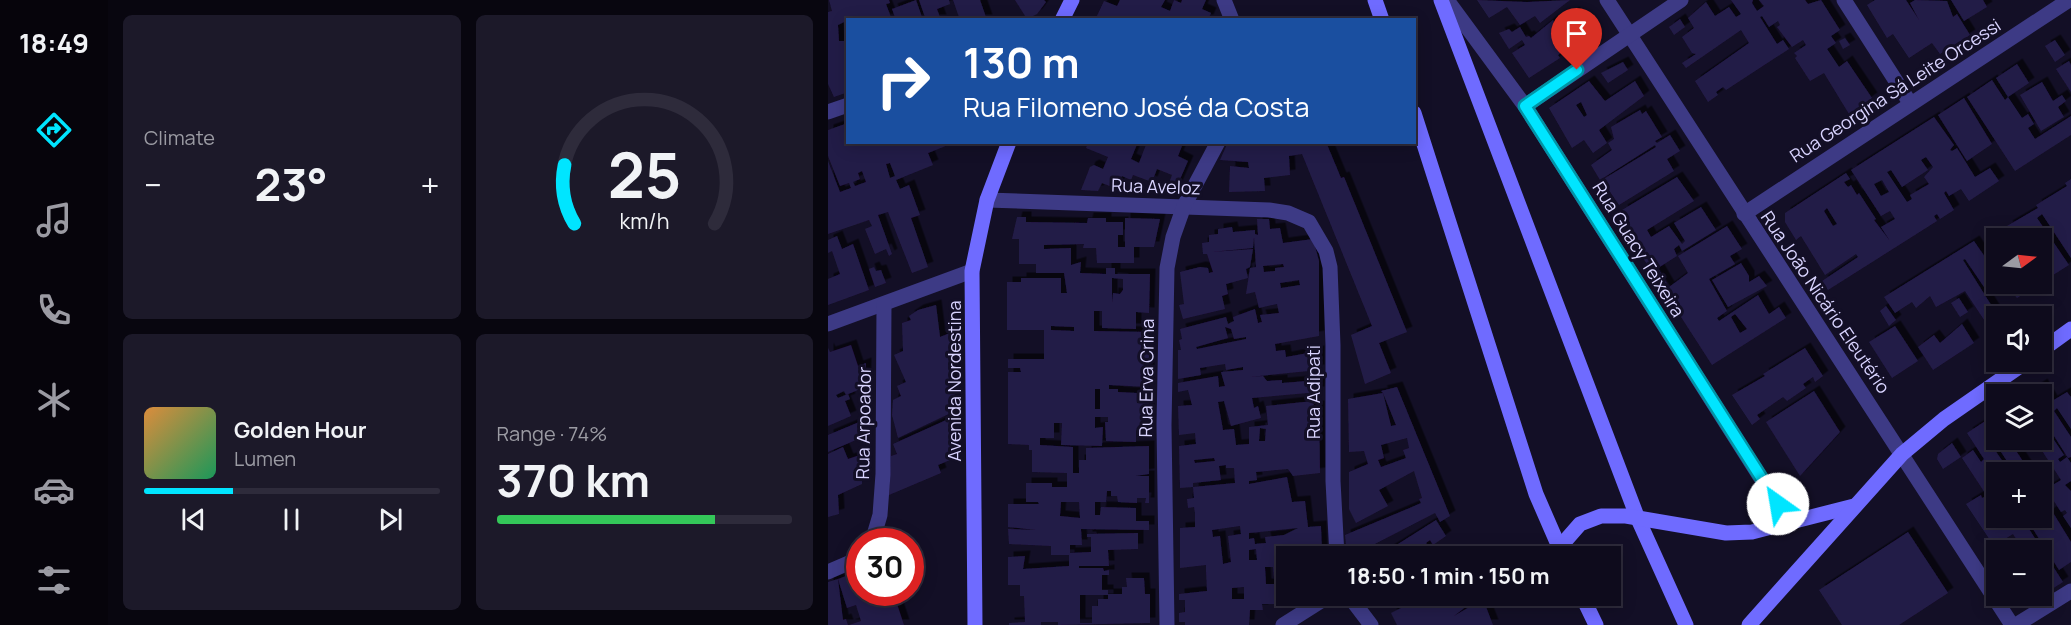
<!DOCTYPE html>
<html lang="en">
<head>
<meta charset="utf-8">
<style>
  :root { --surface:#0e0b1c; --page:#1c1929; --text:#f1f3f6; --muted:#9b9ba3; --line:#2e2b3b; --accent:#00e5ff }
  body { margin:0; font-family:Manrope,sans-serif; background:var(--page); color:var(--text); height:100vh; display:flex; flex-direction:column; font-size:22px; white-space:nowrap }
  * { box-sizing:border-box; margin:0 }
  p { font-size:20px; color:var(--muted) }
  .icon { flex:none; width:33px; height:33px; fill:none; stroke:currentColor; stroke-width:2; stroke-linecap:round; stroke-linejoin:round }
  .map { position:relative; flex:1; overflow:hidden }
  .drawer { display:flex; flex-direction:column; gap:15px; padding:15px; background:#08060f; width:720px }
  .drawer>* { flex:none }
  .top-card { position:absolute; left:18px; top:18px; width:570px; height:126px; border-radius:0px; box-shadow:0 3px 15px #0003,0 0 0 2px var(--line); background:#1a4fa0; color:#fff; overflow:hidden }
  .needle { width:39px; rotate:75deg }
  .tools { position:absolute; left:1158px; top:228px; display:grid; gap:12px }
  .tools a { display:grid; place-items:center; width:66px; height:66px; border-radius:0px; background:var(--surface); box-shadow:0 3px 15px #0003,0 0 0 2px var(--line); font-size:30px }
  .speed { position:absolute; left:18px; top:528px; display:flex; gap:12px; font-size:30px; font-weight:700; text-align:center }
  .speed>* { display:grid; place-content:center; width:78px; height:78px; border-radius:50%; background:var(--surface); box-shadow:0 3px 15px #0003,0 0 0 2px var(--line); line-height:1 }
  .speed .limit { border:9px solid #d22; background:#fff; color:#111 }
  .pin { position:absolute; display:grid; place-items:center; width:51px; height:51px; color:#fff; margin:-62px -26px; border-radius:50% 50% 50% 0; rotate:-45deg; box-shadow:0 0 6px #0007 }
  .pin .icon { rotate:45deg }
  .me { position:absolute; width:66px; margin:-33px; rotate:328deg; stroke-linejoin:round; filter:drop-shadow(0 0 4px #0008) }
  .turn { display:flex; align-items:center; gap:21px; height:126px; padding:0 18px; font-size:27px }
  .turn .icon { width:78px; height:78px; stroke-width:2.5 }
  .turn b { display:block; font-size:42px; line-height:51px }
  .big { font-size:45px; font-weight:700; line-height:1.1 }
  .drawer .card { flex:1; display:flex; flex-direction:column; justify-content:center; gap:9px; min-width:0; padding:0 21px; border-radius:9px; background:var(--page) }
  .drawer .dial { align-items:center; gap:0 }
  .dial svg { height:156px; overflow:visible; fill:none; stroke:var(--line); stroke-width:7; stroke-linecap:round; text-anchor:middle }
  .dial text { fill:var(--text); stroke:none }
  .song { display:flex; align-items:center; gap:18px }
  .cover { width:72px; height:72px; border-radius:9px; background:linear-gradient(135deg,hsl(30 70% 55%),hsl(150 70% 35%)) }
  .played { height:6px; border-radius:3px; background:linear-gradient(90deg,var(--accent) 30%,var(--line) 30%) }
  .keys { display:flex; justify-content:space-around; direction:ltr }
  .heat { display:flex; justify-content:space-between; align-items:center; font-size:33px; direction:ltr }
  .charge { height:9px; border-radius:4px; background:linear-gradient(90deg,#34c759 74%,var(--line) 0) }
  .drawer .tiles { flex:1; display:grid; gap:15px; grid-template-columns:repeat(2,1fr) }
  .trip { position:absolute; left:448px; top:546px; width:345px; height:60px; border-radius:0px; background:var(--surface); box-shadow:0 3px 15px #0003,0 0 0 2px var(--line); font-weight:700; line-height:60px; text-align:center }
  main { display:flex; flex:1; min-height:0 }
  .tabs { display:flex; flex-direction:column; width:108px; justify-content:space-around; align-items:center; background:#06040b; color:var(--muted) }
  .tabs .icon { width:42px; height:42px }
  .tabs .current { color:var(--accent) }
  .tabs b { font-size:27px; color:var(--text) }
  .map>svg:first-child { display:block }
  .building { fill:#241b47; fill-rule:evenodd; filter:url(#shadow) }
  .lines { fill:none; stroke-linecap:round; stroke-linejoin:round }
  .street { stroke:#3d3a85; stroke-width:15 }
  .secondary { stroke:#6f6bff; stroke-width:15 }
  .route-casing { stroke:#0095a6; stroke-width:15 }
  .route { stroke:#00e5ff; stroke-width:10 }
  .labels { text-anchor:middle; dominant-baseline:central; stroke-width:6; stroke-linejoin:round; paint-order:stroke }
  .street-label { font-size:18px; fill:#d9d4ff; stroke:#130f26 }
</style>
</head>
<body>
<main>
<nav class="tabs">
<b>18:49</b>
<svg class="icon current" aria-label="directions" viewBox="0 0 24 24"><path d="M12 3l9 9-9 9-9-9zM9 14v-3h6M13 9l2 2-2 2"/></svg>
<svg class="icon" aria-label="music" viewBox="0 0 24 24"><path d="M9 18V5l10-2v13"/><circle cx="6" cy="18" r="3"/><circle cx="16" cy="16" r="3"/></svg>
<svg class="icon" aria-label="phone" viewBox="0 0 24 24"><path d="M5 4h4l2 5-3 2q2 4 5 5l2-3 5 2v4C11 20 4 13 5 4z"/></svg>
<svg class="icon" aria-label="climate" viewBox="0 0 24 24"><path d="M12 3v18M4 7l16 10M4 17L20 7"/></svg>
<svg class="icon" aria-label="car" viewBox="0 0 24 24"><path d="M5 17H2v-5l4-1 3-4h7l3 4 3 1v5h-3M9 17h6M6 11h13"/><circle cx="7" cy="17" r="2"/><circle cx="17" cy="17" r="2"/></svg>
<svg class="icon" aria-label="filters" viewBox="0 0 24 24"><path d="M4 7h16M4 17h16"/><circle cx="9" cy="7" r="2"/><circle cx="15" cy="17" r="2"/></svg>
</nav>
<section class="drawer">
<div class="tiles">
<div class="card"><p>Climate</p>
<div class="heat"><a>−</a><b class="big">23°</b><a>+</a></div>
</div>
<div class="card dial"><svg viewBox="0 0 100 80">
<path d="M14 69A42 42 0 1 1 86 69"/>
<path d="M14 69A42 42 0 0 1 9 39" stroke="#00e5ff"/>
<text x="50" y="56" font-size="32" font-weight="700">25</text>
<text x="50" y="72" font-size="11">km/h</text>
</svg></div>
<div class="card">
<div class="song"><i class="cover"></i><div><b>Golden Hour</b><p>Lumen</p></div></div>
<div class="played"></div>
<div class="keys"><svg class="icon" aria-label="previous" viewBox="0 0 24 24"><path d="M18 5L8 12l10 7zM5 5v14"/></svg><svg class="icon" aria-label="pause" viewBox="0 0 24 24"><path d="M8 5v14M16 5v14"/></svg><svg class="icon" aria-label="next" viewBox="0 0 24 24"><path d="M6 5l10 7-10 7zM19 5v14"/></svg></div>
</div>
<div class="card"><p>Range · 74%</p><b class="big">370 km</b><div class="charge"></div></div>
</div>
</section>
<div class="map">
<svg width="1243" height="625" viewBox="0 0 1243 625">
  <defs>
    <filter id="shadow"><feDropShadow dx="5.5" dy="-5.5" stdDeviation="0" flood-color="#0009"/></filter>
  </defs>
  <rect width="100%" height="100%" fill="#130f26"/>
  <!-- building -->
  <g class="building">
    <path d="M1,0H61L62,3L58,4L64,20L32,18L20,20L10,25L11,41H20V49L16,50L20,61V92L6,97L0,84V12L4,11Z"/>
    <path d="M88,0L95,20H68L64,9Z"/>
    <path d="M91,0H121L122,4L109,9L113,20H98Z"/>
    <path d="M125,0H152L159,20H132Z"/>
    <path d="M187,0H216L218,2L209,14L199,19Z"/>
    <path d="M292,0H337L333,7L342,11L346,0L353,3L354,0H378L374,9L383,13L380,20H267L276,1L289,6Z"/>
    <path d="M649,0L699,2L742,0L712,23L707,16L692,25L679,7L661,18Z"/>
    <path d="M903,0H925L924,3L929,11L936,6L931,0H977L980,4L993,0L1012,30L1003,36L1008,43L999,49L1011,67L1019,61L1044,98L1021,114L996,73L982,81L967,58L969,56L966,53L978,45L975,40L964,47L949,27L952,25L950,21L941,27L934,16L932,17L949,44L955,40L961,49L898,90L895,87L888,92L890,95L880,102L867,81L921,43L913,30L858,68L854,63L868,54L864,53L854,37L866,28L860,18L878,2L887,16L901,7L908,17L913,14Z"/>
    <path d="M1047,0H1078L1091,20L1082,3L1087,0L1119,1L1125,17L1129,14L1142,35L1112,54L1104,43L1081,58L1065,34L1059,38L1039,5Z"/>
    <path d="M1123,0H1155L1159,7L1136,21Z"/>
    <path d="M746,12L760,33L736,48L737,50L730,55L732,58L701,78L684,53L697,45L694,40L681,49L671,33L681,29L684,32L692,27L698,37L701,36L703,38L725,20L728,25Z"/>
    <path d="M852,19L857,27L846,35L841,27Z"/>
    <path d="M1017,38L1022,45L1015,49L1011,41Z"/>
    <path d="M1227,40L1237,55L1227,62L1217,46Z"/>
    <path d="M1241,61L1243,65V92L1228,69Z"/>
    <path d="M795,62L800,70L780,83L773,73Z"/>
    <path d="M1189,64L1201,83L1180,97L1168,78Z"/>
    <path d="M1164,80L1177,100L1180,97L1194,118L1200,114L1206,124L1200,128L1207,139L1243,116V135L1187,171L1139,97Z"/>
    <path d="M761,81L777,101L807,81L816,96L771,130L779,143L765,153L756,140L744,148L721,108ZM753,102L759,115L756,117L748,105Z"/>
    <path d="M1214,82L1225,101L1234,95L1238,101L1230,107L1236,117L1213,131L1192,95Z"/>
    <path d="M1136,98L1164,144L1139,161L1110,115Z"/>
    <path d="M812,110L814,114L818,111L834,137L827,141L829,143L842,135L852,151L839,159L846,171L791,205L774,180L828,147L827,145L772,180L763,165L784,150L780,143L786,139L783,127Z"/>
    <path d="M1106,117L1126,145L1122,150L1124,151L1129,148L1147,177L1162,168L1171,181L1141,201L1133,189L1121,196L1118,191L1116,193L1126,210L1112,219L1109,214L1106,216L1109,221L1000,290L994,281L1030,257L1028,254L997,275L973,236L968,240L957,222V213L1018,173L1022,179L1016,182L1020,187L1023,185L1029,195L1031,193L1048,219L1046,220L1062,241L1053,227L1067,219L1062,211L1053,216L1023,170ZM1098,157L1105,167L1096,177L1101,184L1082,195L1084,199L1079,202L1059,172L1063,170L1074,187L1100,170L1093,160ZM1054,180L1061,192L1053,196L1046,184ZM999,208L1009,224L1005,226L996,211Z"/>
    <path d="M20,123V142H128L100,153L105,165L68,180L72,189L81,185L92,215L83,218L100,267L84,273L60,212L50,215L64,254L61,256L58,249L47,254L37,229L44,226L41,220L0,234V161L12,192L23,188L21,183L12,186L0,156V130ZM62,163L67,176L62,178L58,164ZM34,171L38,182L27,186L25,182L32,179L30,173Z"/>
    <path d="M260,142L275,145L276,142H310L303,159L311,163L319,142H347L354,146L350,156L360,161L349,186L341,183L344,175L329,169L324,182L305,175L303,180L294,176L289,189L274,183L270,191L253,190L262,167L266,165L275,169L280,157L258,148Z"/>
    <path d="M400,142H498L513,178L516,177L579,332L551,343L563,373L537,384L523,335L544,326L474,154L461,156L462,175L436,178L437,191L401,192L402,166L421,168L420,162L392,160Z"/>
    <path d="M849,177L866,201L819,230L823,237L841,226L854,244L857,241L846,223L873,207L888,230L854,251L851,245L846,249L849,256L830,268L841,287L860,273L850,256L899,226L914,249L902,256L907,264L881,279L899,311L889,318L891,321L930,295L941,314L951,307L958,318L884,365L795,227L802,223L794,210ZM907,314L919,329L912,333L903,317Z"/>
    <path d="M1243,179V258L1214,214L1209,218L1241,265L1214,282V238H1181L1185,235L1179,226L1210,208L1208,205L1239,186L1237,183Z"/>
    <path d="M189,217H198V222L259,223L260,218H278V222H295V235H290V247H297V218L332,219L326,247H306V263H269L268,248H255L256,244L216,245V249L243,248V265L253,262L252,273L278,274V268H287V274H322L321,313L308,312V329L274,328V311H266V331L321,332V387L281,385V389H290V392L309,393V403H321V430H308V442L278,441L277,422H280V417H267V428L275,427L274,446L233,445L234,423H226V438H212V445L245,447V473H251V460H258V448L321,446V474L307,476H321V503H317L318,498H309V503L290,502L289,496H283V491H279L278,502H267V515H272L273,507L308,508V521H321V530L253,529L254,545H242V553L263,552V537H259V534L310,533V549L280,550L281,566H251V568H275L276,571L281,570V575H274V590H280V594H294V587H299L298,578H316L317,594H322V623L230,625V622H213V625H181V623L197,622L196,596H192V585H180V557L197,556L195,569L241,566V555H223V546L181,544L180,529L208,530L180,527V504H211L210,502H198V483H224V487H239V473L204,472V450H201V445L180,444V372H193L192,368H180V359H216V330H179V282H193V278H233V293H239L236,273H208V264H191V239H184ZM284,278L295,279V290L292,294L285,293L284,303ZM223,326L246,327V331L223,330ZM267,389H272V409H267ZM233,502H251L252,518L232,516ZM252,595H280V599H270V606H264V623H252Z"/>
    <path d="M429,219H441L442,229L452,228L455,243L485,239L491,261V336L447,344L448,351L457,350L458,357L491,351V370L421,377L435,376L439,381L454,380V383L492,380L491,392L424,398L426,408L430,406L433,418L403,426L396,401L390,402L395,430L406,429L408,445L421,444V427L440,425L438,406L485,401L486,406H491L492,473L465,476L460,469L428,472L429,480L421,481V484L459,477L464,502L477,501L480,527L493,526L494,553L459,556V578L446,579L445,567H437L438,584H446V604H434L435,610H422L421,625H357V622H351V613L357,612V600H351V594L379,591L378,571V565L352,568V528L367,527V513L366,507L360,508L359,499L366,498L365,487L352,488L351,446L368,444L367,433L351,435L350,406L364,405L360,390L350,392V383L390,376L391,387L397,386L393,372L415,370V367L398,370L397,364L372,368L373,375L350,379V350H353L351,340L354,339L352,329L398,317L400,324L406,321L405,317L427,309L430,323L434,322L432,315L451,313L449,304L431,308L427,292L418,294L422,268L428,267L426,237L425,248L383,252L425,249L422,267L418,269L420,278L398,284L400,294L394,296L397,309L355,319L351,305L356,304L352,272L372,267L380,268L381,273L385,272L379,254H375L374,243L381,242V235L390,234V229L404,227L405,232L427,230V234L430,235ZM455,264L456,267L447,268V271L436,272L435,266ZM471,280L472,285L453,288L452,283ZM397,327L403,329L406,339L418,337V339L369,349L368,347L400,338ZM432,428L438,429L437,441H431ZM386,458L387,461L367,463L366,460ZM398,465V468H406L407,483L365,487V483L393,480L391,466ZM412,526L413,534L400,536L403,562L395,564L392,536L385,537L384,530ZM470,528L456,535L437,537L438,543L427,544L426,538L421,539V533ZM428,549L429,560H421V550ZM416,587V599H404V588Z"/>
    <path d="M9,236L14,249L25,244L41,290L0,305V279L12,274L4,251L0,253V240Z"/>
    <path d="M1146,241L1168,273V278L1156,287L1137,259L1135,260L1170,316L1175,312L1178,316H1168V329L1164,332L1137,291L1108,307L1102,296L1088,308L1084,302L1067,313L1056,297Z"/>
    <path d="M1168,247V270L1157,254Z"/>
    <path d="M913,263L921,276V282L931,276L939,286L900,307L884,280Z"/>
    <path d="M46,267L48,271L53,270L58,283L47,287L41,269Z"/>
    <path d="M1178,284H1212L1189,298Z"/>
    <path d="M1131,298L1140,312L1132,317L1123,303Z"/>
    <path d="M108,305L112,337L127,331V343L122,344V362L127,359V411L70,438L64,415L65,400L73,396L69,386L78,382L66,355L75,351L74,323L83,320L81,316L90,310Z"/>
    <path d="M1058,306L1068,320L1061,326L1052,311Z"/>
    <path d="M1134,324L1146,343L1105,370L1090,347L1106,335L1112,343Z"/>
    <path d="M1067,326L1090,361L1064,378L1041,342Z"/>
    <path d="M23,345L30,366L38,363L37,387L18,395L16,391L8,395L10,398L20,394L22,399L17,401L23,416L0,426V348L2,352Z"/>
    <path d="M977,348L995,376L987,382L985,377L975,384L978,388L959,401L952,394L955,397L929,415L932,419L924,425L904,395L937,376L935,374Z"/>
    <path d="M1214,384L1224,401L1239,392L1243,397V429L1229,408L1226,411L1243,437V457L1240,458L1214,417V394H1199Z"/>
    <path d="M569,387L622,516L612,522L607,513L539,548L544,556H523L518,545L517,535L584,507L593,503L591,499L594,498L586,471L551,490L560,506L528,523L521,509V472L540,464L536,451L521,452L520,399L555,393L563,426L568,425L555,393L553,391ZM579,438L581,448L575,450L578,458L553,467L550,460L556,458L553,445Z"/>
    <path d="M986,391L1012,432L972,476L938,422Z"/>
    <path d="M1168,414V440H1181L1202,472H1186L1164,438L1160,440L1182,472H1168V510H1164L1165,513L1168,511V518H1194L1235,582L1210,598L1201,596H1214V588L1218,585L1214,579V550H1195L1185,534L1166,546L1138,504L1153,495L1154,498L1159,496L1134,458L1145,450L1153,462L1156,459L1139,433Z"/>
    <path d="M127,416V458L110,465L113,473L61,495L63,456L69,454L65,444Z"/>
    <path d="M36,420L35,437L0,452V435Z"/>
    <path d="M1214,422L1236,455L1230,459L1232,462L1239,457L1243,463V481L1237,485L1243,491V528L1235,516L1239,513L1237,510L1233,512L1218,489L1233,480L1207,440H1214Z"/>
    <path d="M1124,443L1133,457L1115,469L1109,459L1110,454Z"/>
    <path d="M15,447L20,459L35,454L34,484L10,495L11,514L0,517V454Z"/>
    <path d="M1224,511L1243,542V562L1231,570L1203,526Z"/>
    <path d="M608,520L618,536L605,545L602,540L598,543L601,547L590,554L587,549L576,556H551Z"/>
    <path d="M1080,532L1120,593L1071,625H1014L991,590Z"/>
    <path d="M32,571V592H65L76,625H21L33,621L28,605L19,608L10,579Z"/>
    <path d="M10,579L15,620L18,619L20,625H0V582Z"/>
    <path d="M597,596H611L616,605L619,603L614,596H642L636,599L640,605L626,616L655,599L665,625H569L563,613Z"/>
  </g>
  <g class="lines">
    <!-- street -->
    <g class="street">
      <path d="M396,0L404,20"/>
      <path d="M619,0L697,106L962,524"/>
      <path d="M779,0L1184,625"/>
      <path d="M1016,0L1082,103"/>
      <path d="M697,106L853,0"/>
      <path d="M0,112L20,105"/>
      <path d="M159,200L441,210L460,213L481,222L498,251L502,267L505,345V481L509,556"/>
      <path d="M916,214L1241,0"/>
      <path d="M0,324L144,271"/>
      <path d="M44,542L52,515L55,474L56,304"/>
      <path d="M0,572L32,558"/>
      <path d="M521,596L543,625"/>
      <path d="M339,625L336,425L339,268L345,237L356,206L390,142"/>
      <path d="M455,625L501,596"/>
      <path d="M1188,625L1243,591"/>
    </g>
    <!-- secondary -->
    <g class="secondary">
      <path d="M547,0L554,20"/>
      <path d="M613,0L810,519L858,625"/>
      <path d="M234,20L244,0"/>
      <path d="M586,113L708,494L735,556"/>
      <path d="M1214,350L1243,329"/>
      <path d="M731,548L752,524L773,516H798L898,533L924,532L1026,506"/>
      <path d="M754,596L768,625"/>
      <path d="M147,625L144,271L159,200L181,142"/>
      <path d="M921,625L1074,454L1116,419L1198,362"/>
    </g>
  </g>
  <g class="lines">
    <defs>
      <path id="route" d="M749,70L697,106L950,504"/>
    </defs>
    <!-- route casing -->
    <use href="#route" class="route-casing"/>
    <!-- route -->
    <use href="#route" class="route"/>
  </g>
  <g class="labels">
    <!-- street labels -->
    <g class="street-label">
      <text transform="translate(1067 90) rotate(-33)">Rua Georgina Sá Leite Orcessi</text>
      <text transform="translate(328 186) rotate(2)">Rua Aveloz</text>
      <text transform="translate(811 249) rotate(58)">Rua Guacy Teixeira</text>
      <text transform="translate(998 302) rotate(56)">Rua João Nicário Eleutério</text>
      <text transform="translate(318 378) rotate(-89)">Rua Erva Crina</text>
      <text transform="translate(126 381) rotate(-90)">Avenida Nordestina</text>
      <text transform="translate(485 392) rotate(-90)">Rua Adipati</text>
      <text transform="translate(35 423) rotate(-89)">Rua Arpoador</text>
    </g>
  </g>
</svg>
<div class="tools">
<a><svg class="needle" viewBox="-14 -14 28 28"><path d="M0-13l5 13h-10z" fill="#e53935"/><path d="M0 13l5-13h-10z" fill="#9b9ba3"/></svg></a>
<a><svg class="icon" aria-label="sound" viewBox="0 0 24 24"><path d="M4 9h4l5-4v14l-5-4H4zM17 9q2 3 0 6"/></svg></a>
<a><svg class="icon" aria-label="layers" viewBox="0 0 24 24"><path d="M12 4l9 5-9 5-9-5zM3 14l9 5 9-5"/></svg></a>
<a>+</a>
<a>−</a>
</div>
<div class="speed"><div class="limit">30</div></div>
<div class="pin" style="left:749px;top:70px;background:#d93025"><svg class="icon" aria-label="arrive" viewBox="0 0 24 24"><path d="M6 21V4h12l-3 4 3 4H6"/></svg></div>
<svg class="me" style="left:950px;top:504px" viewBox="-20 -20 40 40"><circle r="19" fill="#fff"/><path d="M0-13L10 11 0 6-10 11z" fill="#00e5ff"/></svg>
<div class="trip">18:50 · 1 min · 150 m</div>
<div class="top-card">
<div class="turn"><svg class="icon" aria-label="right" viewBox="0 0 24 24"><path d="M7 20v-9h11M14 6l5 5-5 5"/></svg><div><b>130 m</b>Rua Filomeno José da Costa</div></div>
</div>
</div>
</main>
</body>
</html>
